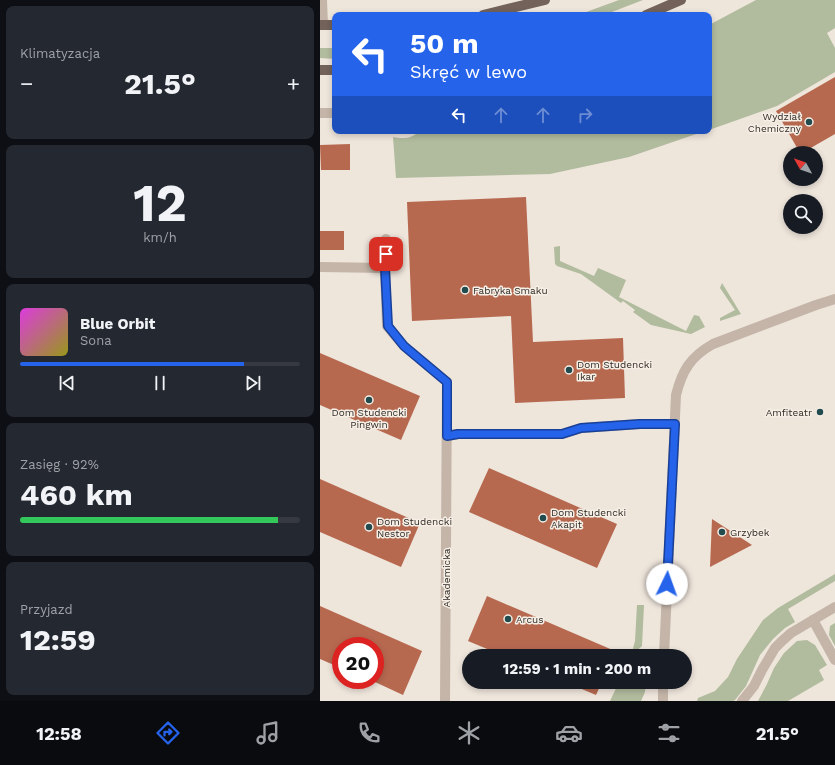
<!DOCTYPE html>
<html lang="pl">
<head>
<meta charset="utf-8">
<style>
  :root { --surface:#171b24; --page:#242831; --text:#f1f3f6; --muted:#9ea1a6; --line:#363941; --accent:#2563eb }
  body { margin:0; font-family:"Work Sans",sans-serif; background:var(--page); color:var(--text); height:100vh; display:flex; flex-direction:column; font-size:15px; white-space:nowrap }
  * { box-sizing:border-box; margin:0 }
  p { font-size:13px; color:var(--muted) }
  .icon { flex:none; width:22px; height:22px; fill:none; stroke:currentColor; stroke-width:2; stroke-linecap:round; stroke-linejoin:round }
  .map { position:relative; flex:1; overflow:hidden }
  .sheet { display:flex; flex-direction:column; gap:6px; padding:6px; background:#0d0f14; width:320px }
  .sheet>* { flex:none }
  .banner { position:absolute; left:12px; top:12px; width:380px; height:122px; border-radius:8px; box-shadow:0 2px 6px #0003; background:#2563eb; color:#fff; overflow:hidden }
  .needle { width:26px; rotate:310deg }
  .controls { position:absolute; left:463px; top:146px; display:grid; gap:8px }
  .controls a { display:grid; place-items:center; width:40px; height:40px; border-radius:50%; background:var(--surface); box-shadow:0 2px 6px #0003; font-size:20px }
  .speed { position:absolute; left:12px; top:637px; display:flex; gap:8px; font-size:20px; font-weight:700; text-align:center }
  .speed>* { display:grid; place-content:center; width:52px; height:52px; border-radius:50%; background:var(--surface); box-shadow:0 2px 6px #0003; line-height:1 }
  .speed .limit { border:6px solid #d22; background:#fff; color:#111 }
  .pin { position:absolute; display:grid; place-items:center; width:34px; height:34px; color:#fff; margin:-17px; border-radius:8px; box-shadow:0 2px 6px #0006 }
  .me { position:absolute; width:44px; margin:-22px; rotate:3deg; stroke-linejoin:round; filter:drop-shadow(0 0 3px #0008) }
  .turn { display:flex; align-items:center; gap:14px; height:84px; padding:0 12px; font-size:18px }
  .turn .icon { width:52px; height:52px; stroke-width:2.5 }
  .turn b { display:block; font-size:28px; line-height:34px }
  .lanes { display:flex; align-items:center; height:38px; padding:0 12px; background:#0003; justify-content:center; gap:20px; direction:ltr }
  .lanes .off { opacity:.35 }
  .big { font-size:30px; font-weight:700; line-height:1.1 }
  .sheet .widget { flex:1; display:flex; flex-direction:column; justify-content:center; gap:6px; min-width:0; padding:0 14px; border-radius:8px; background:var(--page) }
  .sheet .dial { align-items:center; gap:0 }
  .dial b { font-size:52px; line-height:1 }
  .song { display:flex; align-items:center; gap:12px }
  .cover { width:48px; height:48px; border-radius:6px; background:linear-gradient(135deg,hsl(300 70% 55%),hsl(60 70% 35%)) }
  .played { height:4px; border-radius:2px; background:linear-gradient(90deg,var(--accent) 80%,var(--line) 80%) }
  .keys { display:flex; justify-content:space-around; direction:ltr }
  .heat { display:flex; justify-content:space-between; align-items:center; font-size:22px; direction:ltr }
  .charge { height:6px; border-radius:3px; background:linear-gradient(90deg,#34c759 92%,var(--line) 0) }
  .trip { position:absolute; left:142px; top:649px; width:230px; height:40px; border-radius:20px; background:var(--surface); box-shadow:0 2px 6px #0003; font-weight:700; line-height:40px; text-align:center }
  .menu { display:flex; height:64px; justify-content:space-around; align-items:center; background:#090b0e; color:var(--muted) }
  .menu .icon { width:28px; height:28px }
  .menu .selected { color:var(--accent) }
  .menu b { font-size:18px; color:var(--text) }
  main { display:flex; flex:1; min-height:0 }
  .map>svg:first-child { display:block }
  .green { fill:#b1bb9d }
  .building { fill:#b76950 }
  .lines { fill:none; stroke-linecap:round; stroke-linejoin:round }
  .lane { stroke:#c4b5a8; stroke-width:10 }
  .street { stroke:#c4b5a8; stroke-width:10 }
  .primary { stroke:#72625a; stroke-width:10 }
  .route-casing { stroke:#184099; stroke-width:10 }
  .route { stroke:#2563eb; stroke-width:7 }
  .poi-dot { fill:#224b4e; stroke:#f6efe6; stroke-width:1.5 }
  .labels { text-anchor:middle; dominant-baseline:central; stroke-width:3; stroke-linejoin:round; paint-order:stroke }
  .poi-label { font-size:10px; fill:#322b27; stroke:#f6efe6; text-anchor:start }
  .street-label { font-size:10px; fill:#322b27; stroke:#f6efe6 }
</style>
</head>
<body>
<main>
<section class="sheet">
<div class="widget"><p>Klimatyzacja</p>
<div class="heat"><a>−</a><b class="big">21.5°</b><a>+</a></div>
</div>
<div class="widget dial"><b>12</b><p>km/h</p></div>
<div class="widget">
<div class="song"><i class="cover"></i><div><b>Blue Orbit</b><p>Sona</p></div></div>
<div class="played"></div>
<div class="keys"><svg class="icon" aria-label="previous" viewBox="0 0 24 24"><path d="M18 5L8 12l10 7zM5 5v14"/></svg><svg class="icon" aria-label="pause" viewBox="0 0 24 24"><path d="M8 5v14M16 5v14"/></svg><svg class="icon" aria-label="next" viewBox="0 0 24 24"><path d="M6 5l10 7-10 7zM19 5v14"/></svg></div>
</div>
<div class="widget"><p>Zasięg · 92%</p><b class="big">460 km</b><div class="charge"></div></div>
<div class="widget"><p>Przyjazd</p><b class="big">12:59</b></div>
</section>
<div class="map">
<svg width="515" height="701" viewBox="0 0 515 701">
  <rect width="100%" height="100%" fill="#eee5db"/>
  <!-- green -->
  <g class="green">
    <path d="M299,0H323L284,15H258Z"/>
    <path d="M436,0H515V28L507,33L515,48V72L457,106L389,130V25Z"/>
    <path d="M0,48H15V59L0,58Z"/>
    <path d="M100,131H385L309,157L230,174L76,178L73,137C84,139 91,139 100,131Z"/>
    <path d="M240,246V261L274,276L278,268L306,280L299,297L366,331L374,315L379,316L385,327L371,334L331,325L313,312L315,310L303,301L301,303L261,274L237,266L235,264L234,247Z"/>
    <path d="M402,283L421,314L400,321V318L415,310L400,288Z"/>
    <path d="M515,574V581L468,609L475,622L465,628L453,639L440,655L426,686L415,700L413,701H377L378,698L395,691L408,677L417,659L443,620L458,608Z"/>
    <path d="M317,605H324L322,646L311,656L315,641Z"/>
    <path d="M515,623V646L509,635L510,626Z"/>
    <path d="M487,640L495,645L507,665L499,670L504,680L468,701H438L447,684L454,668L464,653L477,641Z"/>
    <path d="M299,682H326L325,692L321,701H290Z"/>
  </g>
  <!-- building -->
  <g class="building">
    <path d="M515,77V134L482,153H480L456,111Z"/>
    <path d="M30,144V170H1L0,145Z"/>
    <path d="M206,197L213,342L303,338L305,398L195,403L191,316L92,321L87,202Z"/>
    <rect x="0" y="231" width="24" height="19"/>
    <path d="M0,353L100,396L81,440L0,405Z"/>
    <path d="M169,468L297,524L277,568L149,512Z"/>
    <path d="M0,479L100,523L81,567L0,532Z"/>
    <path d="M392,519L432,545L390,567Z"/>
    <path d="M167,596L295,651L293,656H184L148,641Z"/>
    <path d="M0,606L102,651L83,695L55,682V646H21V668L0,659Z"/>
    <path d="M245,682H282L276,695Z"/>
  </g>
  <g class="lines">
    <!-- lane -->
    <g class="lane">
      <path d="M0,267L65,268L67,326L84,346L127,382"/>
      <path d="M65,268L66,239"/>
      <path d="M127,436L138,434H242L261,428L319,424H355"/>
      <path d="M493,620L515,660"/>
      <path d="M344,656L356,395C362,371 370,357 393,344L496,305L515,299"/>
      <path d="M343,701V682"/>
      <path d="M422,701L434,686L442,670L455,648L462,641L471,633L515,607"/>
    </g>
    <!-- street -->
    <g class="street">
      <path d="M2,0L3,25"/>
      <path d="M0,113H15"/>
      <path d="M125,701L127,382"/>
    </g>
    <!-- primary -->
    <g class="primary">
      <path d="M163,15L225,0"/>
      <path d="M326,15L361,0"/>
      <path d="M0,25H15"/>
      <path d="M0,70H15"/>
    </g>
  </g>
  <g class="lines">
    <defs>
      <path id="route" d="M66,254L65,268L68,326L84,346L127,382V436L138,434H242L261,428L320,424H355L347,584"/>
    </defs>
    <!-- route casing -->
    <use href="#route" class="route-casing"/>
    <!-- route -->
    <use href="#route" class="route"/>
  </g>
  <!-- markers -->
  <g class="poi-dot">
    <circle cx="489" cy="122" r="4"/>
    <circle cx="145" cy="290" r="4"/>
    <circle cx="249" cy="370" r="4"/>
    <circle cx="49" cy="400" r="4"/>
    <circle cx="500" cy="412" r="4"/>
    <circle cx="223" cy="518" r="4"/>
    <circle cx="49" cy="527" r="4"/>
    <circle cx="402" cy="532" r="4"/>
    <circle cx="188" cy="619" r="4"/>
  </g>
  <g class="labels">
    <!-- poi labels -->
    <g class="poi-label">
      <text x="481" y="116" text-anchor="end">Wydział<tspan x="481" dy="12">Chemiczny</tspan></text>
      <text x="153" y="290">Fabryka Smaku</text>
      <text x="257" y="364">Dom Studencki<tspan x="257" dy="12">Ikar</tspan></text>
      <text x="49" y="412" text-anchor="middle">Dom Studencki<tspan x="49" dy="12">Pingwin</tspan></text>
      <text x="492" y="412" text-anchor="end">Amfiteatr</text>
      <text x="231" y="512">Dom Studencki<tspan x="231" dy="12">Akapit</tspan></text>
      <text x="57" y="521">Dom Studencki<tspan x="57" dy="12">Nestor</tspan></text>
      <text x="410" y="532">Grzybek</text>
      <text x="196" y="619">Arcus</text>
    </g>
    <!-- street labels -->
    <g class="street-label">
      <text transform="translate(126 578) rotate(-90)">Akademicka</text>
    </g>
  </g>
</svg>
<div class="controls">
<a><svg class="needle" viewBox="-14 -14 28 28"><path d="M0-13l5 13h-10z" fill="#e53935"/><path d="M0 13l5-13h-10z" fill="#9ea1a6"/></svg></a>
<a><svg class="icon" aria-label="search" viewBox="0 0 24 24"><circle cx="10" cy="10" r="6"/><path d="M15 15l6 6"/></svg></a>
</div>
<div class="speed"><div class="limit">20</div></div>
<div class="pin" style="left:66px;top:254px;background:#d93025"><svg class="icon" aria-label="arrive" viewBox="0 0 24 24"><path d="M6 21V4h12l-3 4 3 4H6"/></svg></div>
<svg class="me" style="left:347px;top:584px" viewBox="-20 -20 40 40"><circle r="19" fill="#fff"/><path d="M0-13L10 11 0 6-10 11z" fill="#2563eb"/></svg>
<div class="trip">12:59 · 1 min · 200 m</div>
<div class="banner">
<div class="turn"><svg class="icon" aria-label="left" viewBox="0 0 24 24"><path d="M17 20v-9H6M10 6l-5 5 5 5"/></svg><div><b>50 m</b>Skręć w lewo</div></div>
<div class="lanes"><svg class="icon" aria-label="left" viewBox="0 0 24 24"><path d="M17 20v-9H6M10 6l-5 5 5 5"/></svg><svg class="icon off" aria-label="ahead" viewBox="0 0 24 24"><path d="M12 20V5M6 11l6-6 6 6"/></svg><svg class="icon off" aria-label="ahead" viewBox="0 0 24 24"><path d="M12 20V5M6 11l6-6 6 6"/></svg><svg class="icon off" aria-label="right" viewBox="0 0 24 24"><path d="M7 20v-9h11M14 6l5 5-5 5"/></svg></div>
</div>
</div>
</main>
<nav class="menu">
<b>12:58</b>
<svg class="icon selected" aria-label="directions" viewBox="0 0 24 24"><path d="M12 3l9 9-9 9-9-9zM9 14v-3h6M13 9l2 2-2 2"/></svg>
<svg class="icon" aria-label="music" viewBox="0 0 24 24"><path d="M9 18V5l10-2v13"/><circle cx="6" cy="18" r="3"/><circle cx="16" cy="16" r="3"/></svg>
<svg class="icon" aria-label="phone" viewBox="0 0 24 24"><path d="M5 4h4l2 5-3 2q2 4 5 5l2-3 5 2v4C11 20 4 13 5 4z"/></svg>
<svg class="icon" aria-label="climate" viewBox="0 0 24 24"><path d="M12 3v18M4 7l16 10M4 17L20 7"/></svg>
<svg class="icon" aria-label="car" viewBox="0 0 24 24"><path d="M5 17H2v-5l4-1 3-4h7l3 4 3 1v5h-3M9 17h6M6 11h13"/><circle cx="7" cy="17" r="2"/><circle cx="17" cy="17" r="2"/></svg>
<svg class="icon" aria-label="filters" viewBox="0 0 24 24"><path d="M4 7h16M4 17h16"/><circle cx="9" cy="7" r="2"/><circle cx="15" cy="17" r="2"/></svg>
<b>21.5°</b>
</nav>
</body>
</html>
